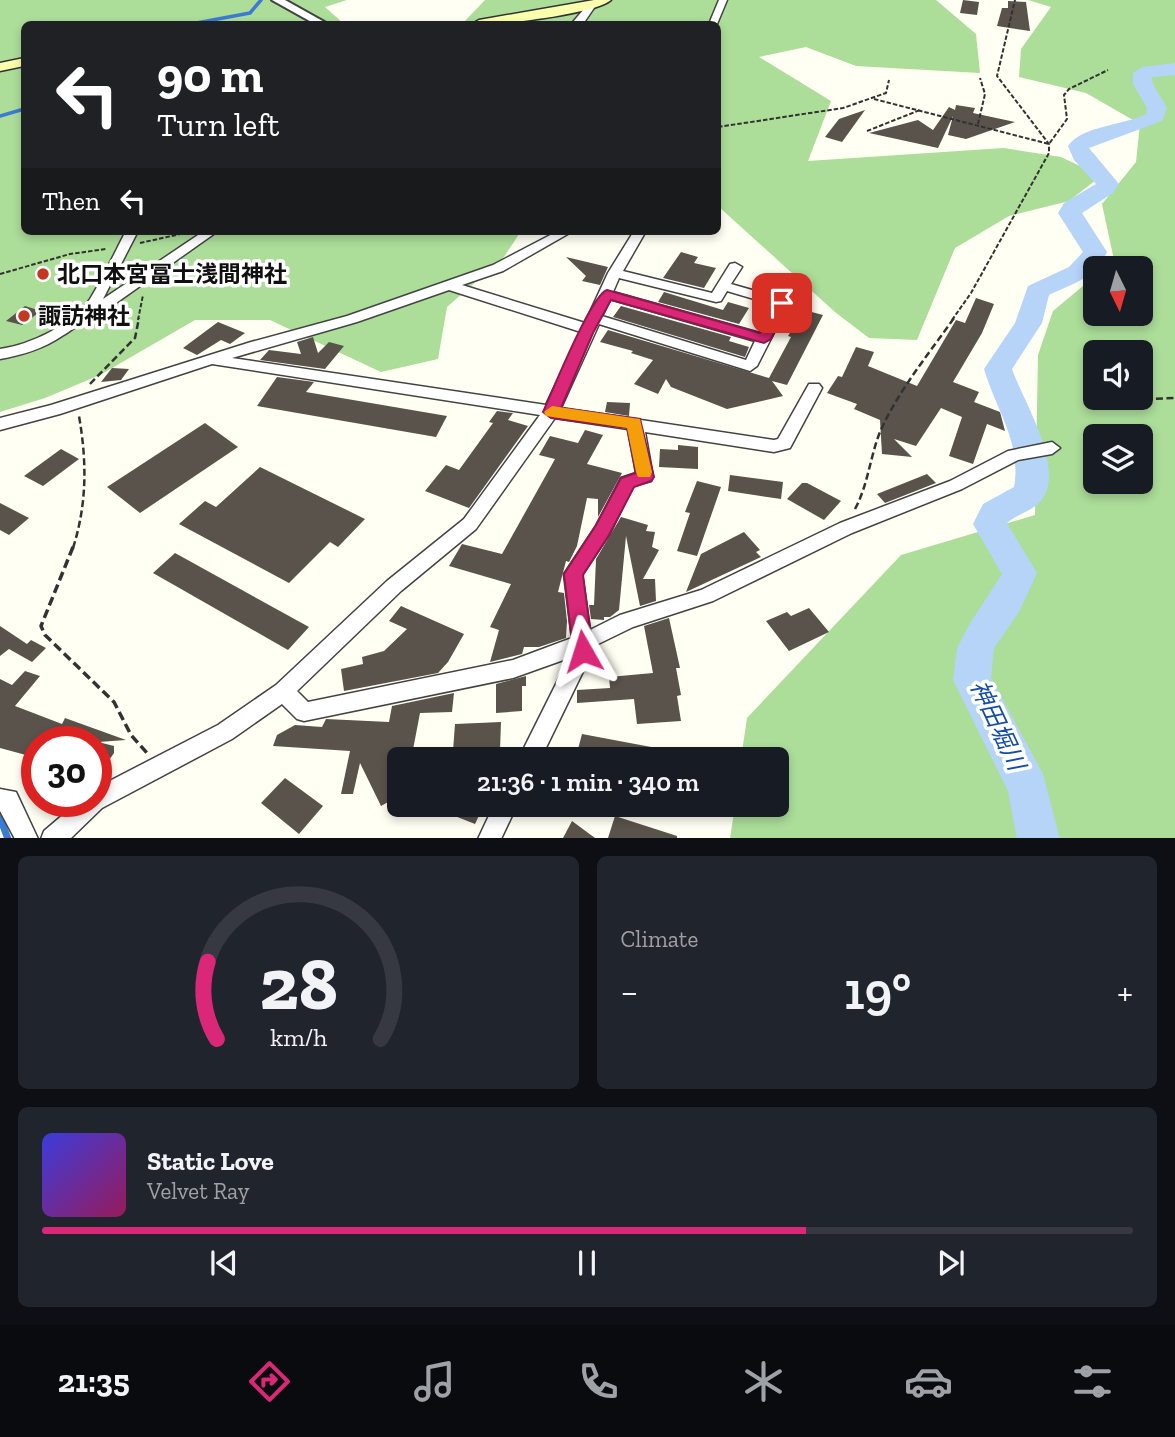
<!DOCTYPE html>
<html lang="en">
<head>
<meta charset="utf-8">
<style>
  :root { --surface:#171b24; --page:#20242c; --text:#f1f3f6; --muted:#9ea1a6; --line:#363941; --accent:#db2777 }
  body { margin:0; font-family:"Zilla Slab","Noto Sans JP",serif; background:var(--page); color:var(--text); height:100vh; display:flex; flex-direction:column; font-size:26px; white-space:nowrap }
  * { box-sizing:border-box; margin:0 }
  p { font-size:23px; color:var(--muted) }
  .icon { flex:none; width:38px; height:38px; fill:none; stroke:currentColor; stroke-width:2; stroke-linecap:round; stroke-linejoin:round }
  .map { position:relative; height:838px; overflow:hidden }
  .details { display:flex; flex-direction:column; gap:18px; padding:18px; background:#0d0f14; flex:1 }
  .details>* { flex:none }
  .banner { position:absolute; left:21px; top:21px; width:700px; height:214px; border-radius:10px; box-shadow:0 4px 10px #0003; background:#202124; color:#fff; overflow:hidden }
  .needle { width:46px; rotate:175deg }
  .fabs { position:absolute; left:1083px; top:256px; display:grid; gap:14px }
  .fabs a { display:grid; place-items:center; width:70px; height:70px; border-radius:10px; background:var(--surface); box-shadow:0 4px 10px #0003; font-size:35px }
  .speed { position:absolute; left:21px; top:726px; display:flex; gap:14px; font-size:35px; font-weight:700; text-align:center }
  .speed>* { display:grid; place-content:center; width:91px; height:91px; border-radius:50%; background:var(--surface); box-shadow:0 4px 10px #0003; line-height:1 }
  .speed .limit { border:10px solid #d22; background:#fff; color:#111 }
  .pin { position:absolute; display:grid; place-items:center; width:60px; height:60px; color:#fff; margin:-30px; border-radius:14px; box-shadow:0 4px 10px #0006 }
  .me { position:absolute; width:77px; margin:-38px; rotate:354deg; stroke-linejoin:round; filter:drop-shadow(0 0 5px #0008) }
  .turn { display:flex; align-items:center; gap:24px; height:147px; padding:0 21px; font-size:32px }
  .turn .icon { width:91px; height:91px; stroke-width:2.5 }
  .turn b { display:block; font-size:49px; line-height:60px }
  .then { display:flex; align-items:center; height:66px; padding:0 21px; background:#0003; gap:14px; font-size:26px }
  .big { font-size:52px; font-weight:600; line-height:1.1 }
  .details .tile { flex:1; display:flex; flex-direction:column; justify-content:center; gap:10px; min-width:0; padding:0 24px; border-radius:10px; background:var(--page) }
  .details .dial { align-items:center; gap:0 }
  .dial svg { height:182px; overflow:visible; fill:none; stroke:var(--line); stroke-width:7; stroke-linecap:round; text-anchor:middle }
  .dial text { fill:var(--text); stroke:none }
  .song { display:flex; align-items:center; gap:21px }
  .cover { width:84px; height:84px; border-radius:10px; background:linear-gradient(135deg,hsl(240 70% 55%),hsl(330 70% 35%)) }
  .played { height:7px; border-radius:4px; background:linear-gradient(90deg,var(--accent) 70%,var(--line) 70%) }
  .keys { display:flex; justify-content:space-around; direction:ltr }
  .heat { display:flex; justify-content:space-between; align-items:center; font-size:38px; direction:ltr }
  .details .tiles { flex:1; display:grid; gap:18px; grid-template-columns:1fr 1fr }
  .tile:last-child { grid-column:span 2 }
  .trip { position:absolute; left:387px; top:747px; width:402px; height:70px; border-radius:10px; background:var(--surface); box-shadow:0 4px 10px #0003; font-weight:600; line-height:70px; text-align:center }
  .menu { display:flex; height:112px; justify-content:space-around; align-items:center; background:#090b0e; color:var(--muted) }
  .menu .icon { width:49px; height:49px }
  .menu .selected { color:var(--accent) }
  .menu b { font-size:32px; color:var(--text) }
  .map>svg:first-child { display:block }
  .forest { fill:#acdd99; fill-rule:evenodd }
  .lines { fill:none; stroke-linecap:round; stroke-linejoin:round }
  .stream-far1 { stroke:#3b7bd1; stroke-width:3.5 }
  .stream { stroke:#3b7bd1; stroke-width:7 }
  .river { fill:#b6d4f8; fill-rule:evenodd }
  .building { fill:#59534c }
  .minor-casing { stroke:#434343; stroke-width:3 }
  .tertiary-casing { stroke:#434343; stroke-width:4 }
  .secondary-casing { stroke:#323232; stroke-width:3 }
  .path-far2 { stroke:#323232; stroke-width:2; stroke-dasharray:4.5 2; stroke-linecap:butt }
  .path-far1 { stroke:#323232; stroke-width:2.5; stroke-dasharray:7 3.5; stroke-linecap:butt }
  .path { stroke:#323232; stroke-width:3.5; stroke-dasharray:9 4.5; stroke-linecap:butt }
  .minor { fill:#fff; fill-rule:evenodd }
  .tertiary { fill:#fff; fill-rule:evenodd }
  .secondary { fill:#faffae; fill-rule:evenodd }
  .route { fill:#db2777; stroke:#8e194d; stroke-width:2 }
  .slow { fill:#f59e0b }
  .poi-dot { fill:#c53723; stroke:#fff; stroke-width:2.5 }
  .labels { text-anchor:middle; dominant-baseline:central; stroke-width:7; stroke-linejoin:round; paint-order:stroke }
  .poi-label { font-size:23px; font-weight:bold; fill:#101010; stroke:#fff; text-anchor:start }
  .water-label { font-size:24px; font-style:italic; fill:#144da6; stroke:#fff }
</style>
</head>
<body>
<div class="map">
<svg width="1175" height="839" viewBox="0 0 1175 839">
  <rect width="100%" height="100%" fill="#fffff3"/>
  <!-- forest -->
  <g class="forest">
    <path d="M0,0H347L325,7L344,24H24V231H521L504,257L447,307L438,359L381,372L270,320H195L100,375L45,398L0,412Z"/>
    <path d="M485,0H936L976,34L980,73L856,66L806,47L759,57L831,101L808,161L1004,148L1061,157L1101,176L1069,201L1009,216L955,248L917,340L869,338L835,312L718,206V24H462Z"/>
    <path d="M1028,0H1175V838L730,839L735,805H777V760L741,759L747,718L901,555L1035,515L1038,355L1053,311L1095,276L1096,313H1141V268H1105L1114,260L1102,204L1136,162L1140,124L1086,93L1019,77L1021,49L1051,7ZM1096,352H1141V397H1096ZM1096,436H1141V481H1096Z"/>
  </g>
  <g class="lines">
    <!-- stream-far1 -->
    <g class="stream-far1">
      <path d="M191,24L250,13L261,0"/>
      <path d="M0,116L24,109"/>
    </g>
    <!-- stream -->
    <path class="stream" d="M0,818L8,839"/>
    <!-- river -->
    <path class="river" d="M1175,63V75L1152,77L1153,84L1167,108L1162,121L1089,148L1119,184L1113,193L1082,213L1107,252C1093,280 1077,281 1049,295L1042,323L1012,369C1023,401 1069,472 1039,503C1029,512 1016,515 1007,523L1037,573L1019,612L994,648L991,678L1043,774L1060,839H1017L1008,791L953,680L957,648L969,625L1002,574L973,524L983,504L1014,487C1022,442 996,410 984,369L1015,323L1028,286L1069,267L1083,252L1058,213L1064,203L1096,184L1074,160L1068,146C1083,125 1123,126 1146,114L1147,108L1133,84V73L1142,67Z"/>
  </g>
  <!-- building -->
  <g class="building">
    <path d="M963,0L979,2L977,15L960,13Z"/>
    <path d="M1008,1L1026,2L1030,31L997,26L1002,8H1008Z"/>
    <path d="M956,105L975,108L973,113L1015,122L966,139L948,135L953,116L938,148L869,133L918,120L933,130L949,107L955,110Z"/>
    <path d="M865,110L842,142L825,137L839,119Z"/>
    <path d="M681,252L698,257L694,263L716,268L704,288L663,278Z"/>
    <path d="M566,257L608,267L600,285L582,281L586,276Z"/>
    <path d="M664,292L723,310L728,302L749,308L739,324L658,302Z"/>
    <path d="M976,298L994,304L982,333L953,382L979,392L974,402L1000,412L1005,431L987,424L973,464L949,456L962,417L941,408L916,446L894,439L912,457L882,454L880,420L854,409L857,404L827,393L838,376L842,377L856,347L874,352L868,366L917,386L956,320L965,323Z"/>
    <path d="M25,306L41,311L22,325L6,321Z"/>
    <path d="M621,306L731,337L729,341L749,347L745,357L613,317Z"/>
    <path d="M804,310L823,315L787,385L772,381L783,396L727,409L671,387L666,379L658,394L634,384L653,360L631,353L633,351L600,342L608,330L769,378L791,337L788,336Z"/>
    <path d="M218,322L245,333L230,344L221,340L197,355L183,348Z"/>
    <path d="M313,337L318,353L329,342L344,346L325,369L260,360L269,350L301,354L297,342Z"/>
    <path d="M112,368L129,369L121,380L101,382Z"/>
    <path d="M277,377L314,382L306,392L447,416L436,437L257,406Z"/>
    <path d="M607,402L630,403L629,416L605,412Z"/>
    <path d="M497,411L513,413L508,420L528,426L469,508L425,491L446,465L459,470L493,423L489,422Z"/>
    <path d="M205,423L238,447L140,513L107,487Z"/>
    <path d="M585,430L603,435L587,464L622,473L598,517V499L587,498L577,546L569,562L566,561L558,592L564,593L567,621L566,638L539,647H524L522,654L490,662L499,630L490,627L511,584L449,566L462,544L502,554L555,459L539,455L550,436L578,443Z"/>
    <path d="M678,445L698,447V469L659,467L660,449L678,450Z"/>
    <path d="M61,449L79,459L43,486L24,476Z"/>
    <path d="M260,467L365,519L338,547L330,542L289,583L179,524L205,501L216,507Z"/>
    <path d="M927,474L936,483L885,503L877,494Z"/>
    <path d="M730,475L783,482L781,499L728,491Z"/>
    <path d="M697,481L721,487L697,556L677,551L690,513L685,512Z"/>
    <path d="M802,483H807L841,501L824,520L787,499Z"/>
    <path d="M0,503L29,518L9,535L0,530Z"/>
    <path d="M621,517L648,525L646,531L655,532L652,547L659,550L643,579H655L656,601L640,606L626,536L619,610L610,617H604V620L591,619L589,605H594L596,559Z"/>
    <path d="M744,532L760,550L756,552L761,557L686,592L701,554Z"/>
    <path d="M175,553L309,627L288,650L153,573Z"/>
    <path d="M401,606L464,634L448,662L438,673L344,691L341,669L363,664L362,657L384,651L407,629L389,621Z"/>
    <path d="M809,608L829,632L789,651L766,621L787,612L791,616Z"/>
    <path d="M669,618L680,668H676L681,695L677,696L681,721L637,724L634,699L577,703V690L610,688L609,677L653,673L644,626Z"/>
    <path d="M0,626L27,644L31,640L46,648L32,662L9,649L0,656Z"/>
    <path d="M25,671L40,676L15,706L62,724L65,718L126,740L98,742L114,746V753L96,779V742H37V758L0,748V679L12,685Z"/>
    <path d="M526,676V686H522V711L496,713V684Z"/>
    <path d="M454,693L452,712L420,713L411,760H399V796L381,806L360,763L353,794H341L350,751L273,746L277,735L295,725L322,727L326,719L389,722L392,706Z"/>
    <path d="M501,722L500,750L453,751L455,724Z"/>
    <path d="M582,734L683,753V760H611L577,753Z"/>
    <path d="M285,778L323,806L299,834L261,803Z"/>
    <path d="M427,805H484L475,824Z"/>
    <path d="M615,816L677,836V838H608Z"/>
    <path d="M572,821L595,838H563Z"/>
  </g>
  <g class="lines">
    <defs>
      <g id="minor">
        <path d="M719,0H727L717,24H709Z"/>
        <path d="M589,3L596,5L583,24H575L573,22Z"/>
        <path d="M126,231H138L103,299L204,231H218L109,308C90,313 79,326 62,336C43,349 22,355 0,359V349C29,345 73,325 90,299C103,278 114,254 126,231Z"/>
        <path d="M558,231H573L503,271L462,285L585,323L608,273L634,231H646L623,271L712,293L730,264L735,263L742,267L731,284L787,300L789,303L757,366L750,371L599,324L561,408L774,440L778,439L809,384H819L822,388L790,448L774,452L645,432L653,477L651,481L633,486L609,535L582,575L590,630L620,615L701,590L840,523L950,481L1008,451L1052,442L1060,448L1052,454L1018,460L962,489L852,533L713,601L633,627L592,647L593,651L540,760H518L569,658L513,678L304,721L297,719L282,704L232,739L102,808L70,839H41L44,831L78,802H96V788L218,725L276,685L387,581L464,519L540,415L212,364L60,414L0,430V418L51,405L251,342L347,316L493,265ZM619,278L716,302L721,301L727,291L774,305L760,333L613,292ZM449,290L581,332L546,405L232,358L357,322ZM610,299L755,341L746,360L602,316ZM555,418L628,429L636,473L621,478L596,526L564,574L572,638L513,660L308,702L297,691L401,591L476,529Z"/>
        <path d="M0,789L16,792L38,839H15L0,811Z"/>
        <path d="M494,805H517L501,839H478Z"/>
      </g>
      <path id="tertiary" d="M272,0H285L328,24H315Z"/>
      <g id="secondary">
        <path d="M594,0H611C595,14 496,26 472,24L479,20Z"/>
        <path d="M24,58V66L0,71V63Z"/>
      </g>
    </defs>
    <!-- minor casing -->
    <use href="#minor" class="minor-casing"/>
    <!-- tertiary casing -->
    <use href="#tertiary" class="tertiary-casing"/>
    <!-- secondary casing -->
    <use href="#secondary" class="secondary-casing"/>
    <!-- path-far2 -->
    <g class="path-far2">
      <path d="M874,99L1049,144L1067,119L1064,95L1069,89L1108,70"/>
      <path d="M978,124L985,94L980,78"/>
      <path d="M718,127L843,108L886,93L889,80"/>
      <path d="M867,131L920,110"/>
      <path d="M140,243L185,233"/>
      <path d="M0,274L70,254L106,249"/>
      <path d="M138,320L143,295"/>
      <path d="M952,320L971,293L1049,153V144L997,76L1015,0"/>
    </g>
    <!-- path-far1 -->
    <g class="path-far1">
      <path d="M90,384L135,338L139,318"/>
      <path d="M1093,401L1175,398"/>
      <path d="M855,509C868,485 870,457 880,432C898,391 928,355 954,318"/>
      <path d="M73,548C87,504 87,462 79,416"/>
    </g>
    <!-- path -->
    <path class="path" d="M73,547L41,626L45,635L114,702L131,735L147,753"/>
    <!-- minor -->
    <use href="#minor" class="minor"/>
    <!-- tertiary -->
    <use href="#tertiary" class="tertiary"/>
    <!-- secondary -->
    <use href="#secondary" class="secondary"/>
  </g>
  <!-- route -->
  <path class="route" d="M607,290L760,333L777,300L782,299L789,303L771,339L764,343L611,300L593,333L561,408L640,419L654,477L651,481L634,487L609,535L583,575L593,651L590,657L583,660L576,657L573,651L564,574L596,525L621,478L636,473L627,428L551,418L543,412C552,392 591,295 607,290Z"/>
  <!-- slow -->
  <path class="slow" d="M552,406L640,419L652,472L650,477H638L636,472L627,428L546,416L544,412Z"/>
  <!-- markers -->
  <g class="poi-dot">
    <circle cx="43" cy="274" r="7"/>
    <circle cx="24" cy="316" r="7"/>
  </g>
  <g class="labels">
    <!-- poi labels -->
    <g class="poi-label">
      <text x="57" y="274">北口本宮冨士浅間神社</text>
      <text x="38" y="316">諏訪神社</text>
    </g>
    <!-- water labels -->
    <g class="water-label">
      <text transform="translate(998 725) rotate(65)">神田堀川</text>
    </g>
  </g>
</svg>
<div class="fabs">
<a><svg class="needle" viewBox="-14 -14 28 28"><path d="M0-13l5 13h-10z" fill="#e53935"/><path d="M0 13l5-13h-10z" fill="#9ea1a6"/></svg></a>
<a><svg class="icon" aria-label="sound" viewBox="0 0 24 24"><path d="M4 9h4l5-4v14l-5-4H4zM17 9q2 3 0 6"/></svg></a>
<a><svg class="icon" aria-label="layers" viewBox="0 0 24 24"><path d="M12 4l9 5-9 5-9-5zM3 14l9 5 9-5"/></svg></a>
</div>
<div class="speed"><div class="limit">30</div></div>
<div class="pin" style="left:782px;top:303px;background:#d93025"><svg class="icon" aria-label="arrive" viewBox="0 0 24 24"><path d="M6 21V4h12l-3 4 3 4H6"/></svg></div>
<svg class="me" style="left:583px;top:651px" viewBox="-20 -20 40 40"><path d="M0-17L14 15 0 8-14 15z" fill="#db2777" stroke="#fff" stroke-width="4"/></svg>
<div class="trip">21:36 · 1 min · 340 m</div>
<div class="banner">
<div class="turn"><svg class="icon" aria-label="left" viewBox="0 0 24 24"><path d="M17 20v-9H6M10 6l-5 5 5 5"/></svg><div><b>90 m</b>Turn left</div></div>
<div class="then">Then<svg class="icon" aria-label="left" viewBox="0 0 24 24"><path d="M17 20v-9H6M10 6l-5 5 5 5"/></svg></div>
</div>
</div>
<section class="details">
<div class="tiles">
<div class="tile dial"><svg viewBox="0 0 100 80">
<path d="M14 69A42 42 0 1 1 86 69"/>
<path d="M14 69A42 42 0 0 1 10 35" stroke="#db2777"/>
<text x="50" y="56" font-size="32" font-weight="700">28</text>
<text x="50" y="72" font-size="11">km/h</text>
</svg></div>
<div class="tile"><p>Climate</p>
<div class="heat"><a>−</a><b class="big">19°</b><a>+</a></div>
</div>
<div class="tile">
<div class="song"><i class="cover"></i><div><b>Static Love</b><p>Velvet Ray</p></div></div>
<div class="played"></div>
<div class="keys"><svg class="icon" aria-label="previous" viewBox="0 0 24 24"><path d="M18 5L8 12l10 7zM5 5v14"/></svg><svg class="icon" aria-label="pause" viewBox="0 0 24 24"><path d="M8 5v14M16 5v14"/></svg><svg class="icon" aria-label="next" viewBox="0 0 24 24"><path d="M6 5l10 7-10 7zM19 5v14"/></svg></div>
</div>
</div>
</section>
<nav class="menu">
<b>21:35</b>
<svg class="icon selected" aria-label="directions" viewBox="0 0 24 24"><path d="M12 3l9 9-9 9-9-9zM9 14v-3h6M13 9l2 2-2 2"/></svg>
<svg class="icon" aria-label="music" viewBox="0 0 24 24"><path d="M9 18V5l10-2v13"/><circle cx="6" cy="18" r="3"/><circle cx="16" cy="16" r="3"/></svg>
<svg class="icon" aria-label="phone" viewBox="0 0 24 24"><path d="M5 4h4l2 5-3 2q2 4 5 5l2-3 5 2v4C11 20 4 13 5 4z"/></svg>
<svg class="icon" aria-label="climate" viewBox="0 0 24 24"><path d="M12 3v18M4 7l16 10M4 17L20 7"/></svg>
<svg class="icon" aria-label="car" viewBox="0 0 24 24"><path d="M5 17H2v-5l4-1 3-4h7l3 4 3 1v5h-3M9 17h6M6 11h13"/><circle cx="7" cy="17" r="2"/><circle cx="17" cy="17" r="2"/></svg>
<svg class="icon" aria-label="filters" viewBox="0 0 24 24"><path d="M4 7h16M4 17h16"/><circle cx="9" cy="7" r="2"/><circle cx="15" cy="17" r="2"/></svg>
</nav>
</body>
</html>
